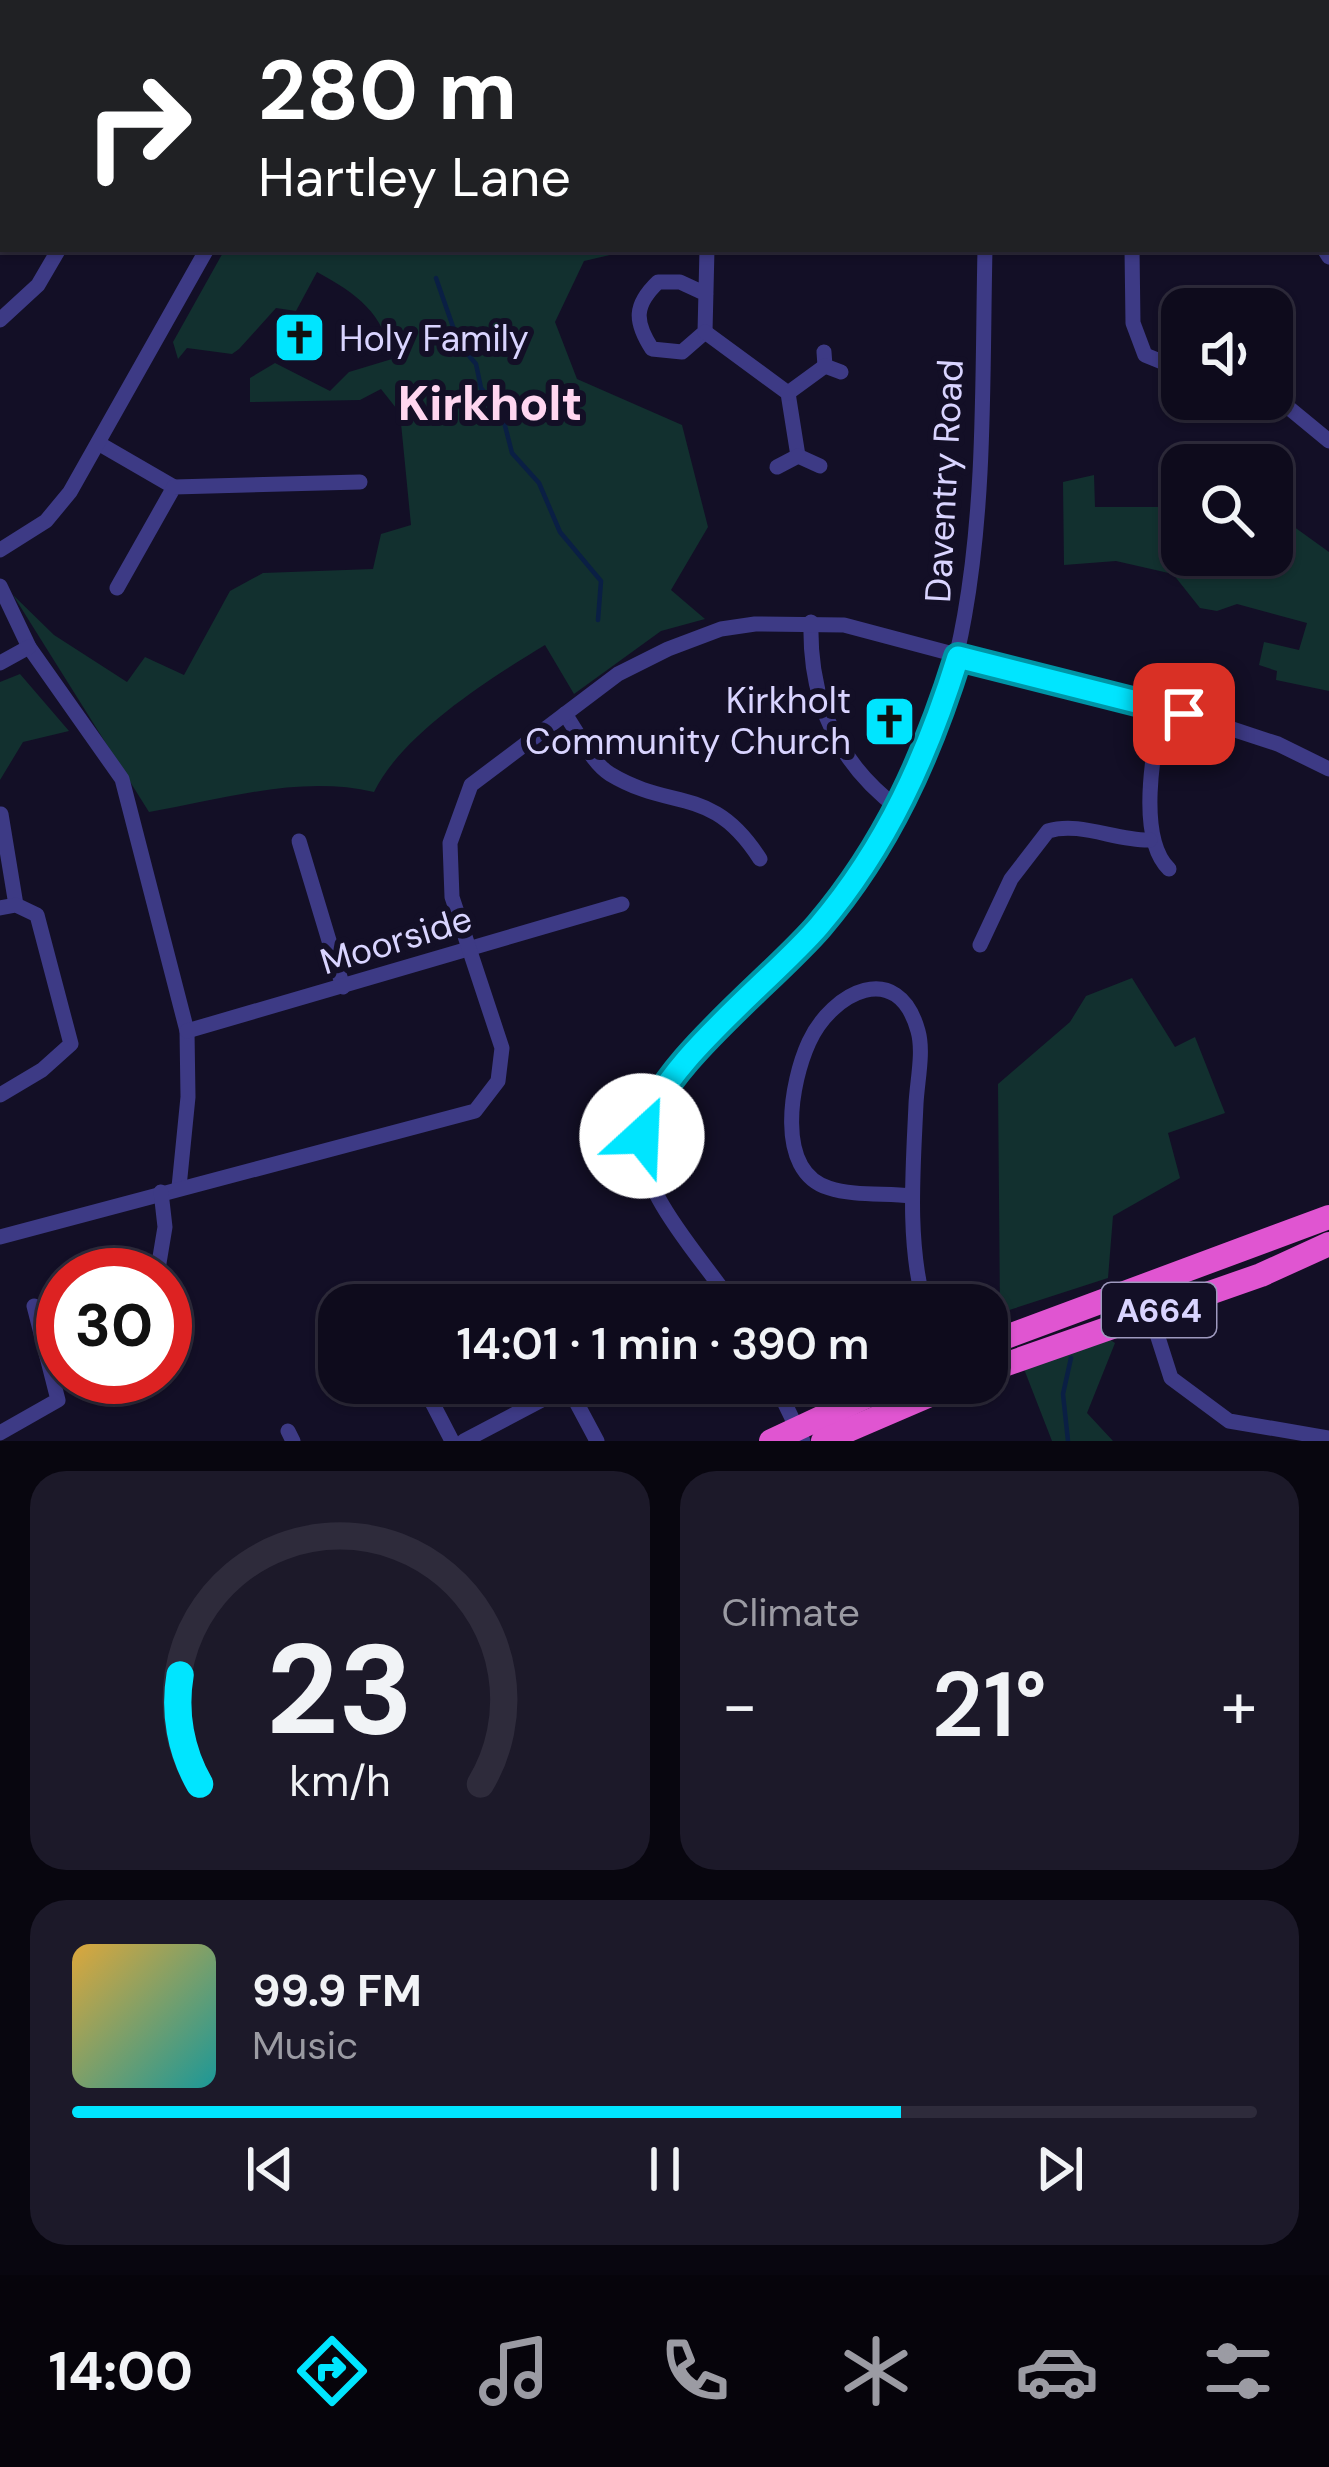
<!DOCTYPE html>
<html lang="en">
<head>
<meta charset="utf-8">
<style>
  :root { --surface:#0e0b1c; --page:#1c1929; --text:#f1f3f6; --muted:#9b9ba3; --line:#2e2b3b; --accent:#00e5ff }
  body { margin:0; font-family:"DM Sans",sans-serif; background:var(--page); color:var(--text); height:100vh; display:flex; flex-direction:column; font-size:45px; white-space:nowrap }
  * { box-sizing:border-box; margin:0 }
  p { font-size:39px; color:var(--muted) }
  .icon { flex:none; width:66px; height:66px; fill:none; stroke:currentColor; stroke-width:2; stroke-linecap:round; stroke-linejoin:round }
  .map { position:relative; height:1441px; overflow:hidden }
  .side { display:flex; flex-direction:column; gap:30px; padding:30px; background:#08060f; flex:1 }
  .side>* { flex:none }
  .guide { position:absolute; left:0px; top:0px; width:1329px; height:252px; box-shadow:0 3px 9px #0004,0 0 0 3px var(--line); background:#202124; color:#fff; overflow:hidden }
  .tools { position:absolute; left:1161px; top:288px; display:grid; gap:24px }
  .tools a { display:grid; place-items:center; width:132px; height:132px; border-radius:24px; background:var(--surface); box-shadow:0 3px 9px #0004,0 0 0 3px var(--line); font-size:60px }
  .speed { position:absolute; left:36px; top:1248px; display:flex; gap:24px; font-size:60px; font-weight:700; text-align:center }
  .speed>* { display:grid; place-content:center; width:156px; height:156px; border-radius:50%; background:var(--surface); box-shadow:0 3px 9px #0004,0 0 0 3px var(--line); line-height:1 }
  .speed .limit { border:18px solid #d22; background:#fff; color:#111 }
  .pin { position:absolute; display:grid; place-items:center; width:102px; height:102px; color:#fff; margin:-51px; border-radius:24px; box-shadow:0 6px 18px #0006 }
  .me { position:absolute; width:132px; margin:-66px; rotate:25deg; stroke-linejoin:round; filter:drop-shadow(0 0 9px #0008) }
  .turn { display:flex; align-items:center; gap:42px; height:252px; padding:0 60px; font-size:54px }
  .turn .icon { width:156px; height:156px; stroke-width:2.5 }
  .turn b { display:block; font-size:84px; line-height:102px }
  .big { font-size:90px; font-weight:600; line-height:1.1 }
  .side .tile { flex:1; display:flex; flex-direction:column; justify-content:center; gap:18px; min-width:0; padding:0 42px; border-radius:36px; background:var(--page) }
  .side .dial { align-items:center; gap:0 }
  .dial svg { height:312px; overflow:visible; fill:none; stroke:var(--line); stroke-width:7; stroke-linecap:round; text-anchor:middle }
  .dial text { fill:var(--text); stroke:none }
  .song { display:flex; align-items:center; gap:36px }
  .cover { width:144px; height:144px; border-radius:18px; background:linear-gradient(135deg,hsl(40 70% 55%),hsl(180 70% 35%)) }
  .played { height:12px; border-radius:6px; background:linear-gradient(90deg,var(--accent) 70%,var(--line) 70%) }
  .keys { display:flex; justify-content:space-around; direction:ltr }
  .heat { display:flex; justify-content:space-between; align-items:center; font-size:66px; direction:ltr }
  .side .tiles { flex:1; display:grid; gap:30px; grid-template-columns:1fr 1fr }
  .tile:last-child { grid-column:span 2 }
  .trip { position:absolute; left:318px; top:1284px; width:690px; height:120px; border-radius:36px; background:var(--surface); box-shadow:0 3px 9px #0004,0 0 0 3px var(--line); font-weight:600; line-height:120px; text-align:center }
  .menu { display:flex; height:192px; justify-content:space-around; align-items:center; background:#06040b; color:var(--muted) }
  .menu .icon { width:84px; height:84px }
  .menu .active { color:var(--accent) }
  .menu b { font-size:54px; color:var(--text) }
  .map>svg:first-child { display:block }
  .green { fill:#12302f }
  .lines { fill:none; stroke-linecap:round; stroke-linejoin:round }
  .stream { stroke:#0a1f44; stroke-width:4.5 }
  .minor { stroke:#3d3a85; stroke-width:15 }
  .trunk { stroke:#e055d1; stroke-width:24 }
  .route-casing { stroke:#0095a6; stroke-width:30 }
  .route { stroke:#00e5ff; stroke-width:21 }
  .labels { text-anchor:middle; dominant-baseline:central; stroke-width:12; stroke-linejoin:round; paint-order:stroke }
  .shield { fill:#130f26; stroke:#9e99be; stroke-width:3 }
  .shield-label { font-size:33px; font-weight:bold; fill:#d9d4ff }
  .poi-label { font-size:36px; fill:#d9d4ff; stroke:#130f26; text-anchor:start }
  .street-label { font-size:36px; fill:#d9d4ff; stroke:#130f26 }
  .district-label { font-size:48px; font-weight:bold; fill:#ffd6f0; stroke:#130f26 }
</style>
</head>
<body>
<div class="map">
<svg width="1329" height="1441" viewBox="0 0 1329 1441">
  <rect width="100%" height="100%" fill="#130f26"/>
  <!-- green -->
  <g class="green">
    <path d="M225,249H636L584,261L555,322L577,379L682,425L708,527L671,590L705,619L661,631L574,694L545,645C489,679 402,734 374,792C300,775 223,799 149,812L13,595L54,635L127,682L145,657L184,675L230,591L263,573L373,569L381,534L411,525L400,413L381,389L360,400L250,402V378L275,363L330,391L349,372L392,359C384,313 356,293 317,272L296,311L276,308L239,349L232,354L187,348L178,359L173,342Z"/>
    <path d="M1094,475L1095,507H1182V555H1272V511L1329,552V691L1276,680L1277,671L1259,665L1264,642L1299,650L1307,623L1237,604L1217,611L1200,608L1173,574L1116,561L1064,565L1063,482Z"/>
    <path d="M20,674L69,731L23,742L0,780V682Z"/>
    <path d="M1132,978L1175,1047L1195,1037L1225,1113L1168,1133L1180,1178L1113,1216L1108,1278L1000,1313L998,1084L1070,1022L1086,996Z"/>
    <path d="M1109,1339L1115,1343L1087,1413L1113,1441H1052L1024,1369Z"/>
  </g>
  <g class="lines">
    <!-- stream -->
    <g class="stream">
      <path d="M436,278L459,344L476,364L481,388L502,414L512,453L539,483L560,532L601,581L598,620"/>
      <path d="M1068,1441L1063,1394L1071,1358"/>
    </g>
    <!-- minor -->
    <g class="minor">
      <path d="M95,0L100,3"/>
      <path d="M547,0L565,3"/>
      <path d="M822,0L823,3"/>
      <path d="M967,0V3"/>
      <path d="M202,3L203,0"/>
      <path d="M346,3L348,0"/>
      <path d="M989,3V0"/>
      <path d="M1139,3V0"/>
      <path d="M1237,3V0"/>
      <path d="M1326,211L1329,199"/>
      <path d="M1132,249L1133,323L1145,355L1182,370"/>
      <path d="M1324,249L1329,257"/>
      <path d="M706,294L680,282H658C634,305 634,321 652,349L682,352L705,332L707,249"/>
      <path d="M0,320L38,285L59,249"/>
      <path d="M705,332L788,393L798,456"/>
      <path d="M824,352L825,366L841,372"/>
      <path d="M788,393L825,366"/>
      <path d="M1272,394L1329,441"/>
      <path d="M98,443L174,487"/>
      <path d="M777,467L798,456L820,466"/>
      <path d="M0,550L46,521L70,492L207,249"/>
      <path d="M0,586L29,647L122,779L187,1031L188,1097L179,1187"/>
      <path d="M117,588L174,487L360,482"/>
      <path d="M811,622C809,698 836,762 899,809"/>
      <path d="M0,663L29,647"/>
      <path d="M1162,709C1153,750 1137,838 1169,869"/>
      <path d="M565,714C577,731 592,763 610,774C673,812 712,784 760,859"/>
      <path d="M1,814L16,905"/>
      <path d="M299,841L343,987"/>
      <path d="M0,908L16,905L37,915L71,1044L42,1070L0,1095"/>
      <path d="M980,945L1011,879L1048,831C1080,821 1116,841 1150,840"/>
      <path d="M187,1031L622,904"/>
      <path d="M911,1196C886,1193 853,1196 829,1188C774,1171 791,1081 809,1042C832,992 898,958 918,1031C924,1052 917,1082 916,1104C913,1172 907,1239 924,1305"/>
      <path d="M0,1237L475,1111L498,1081L502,1048L452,897L450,843L471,785L618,674L668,649L721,629L755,624L844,625L1217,724L1278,744L1329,769"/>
      <path d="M157,1275L165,1227L161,1192"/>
      <path d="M733,1305C704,1259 632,1188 643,1132C653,1076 807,943 852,884C995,695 980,473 985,249"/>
      <path d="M1148,1306L1171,1378L1229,1421L1329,1438"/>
      <path d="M422,1383L452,1441"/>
      <path d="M566,1383L597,1441"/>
      <path d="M775,1383L803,1441"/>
      <path d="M288,1431L293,1441"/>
      <path d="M0,1433L58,1400L34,1306"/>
      <path d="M464,1441L568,1386"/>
    </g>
    <!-- trunk -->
    <g class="trunk">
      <path d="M987,1344L1329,1217"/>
      <path d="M987,1371L1261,1275L1329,1244"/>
      <path d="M771,1441L895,1383"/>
      <path d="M823,1441L958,1383"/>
    </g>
  </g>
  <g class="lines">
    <defs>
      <path id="route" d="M642,1136C656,1067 771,982 819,926C887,846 927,756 958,657L1184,714"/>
    </defs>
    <!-- route casing -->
    <use href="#route" class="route-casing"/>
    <!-- route -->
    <use href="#route" class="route"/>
  </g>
  <!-- icons -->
  <defs>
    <symbol id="church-square" viewBox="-11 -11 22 22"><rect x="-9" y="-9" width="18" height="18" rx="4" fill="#00e5ff" stroke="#130f26"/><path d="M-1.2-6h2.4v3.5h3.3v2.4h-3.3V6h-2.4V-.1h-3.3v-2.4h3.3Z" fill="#111"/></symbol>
  </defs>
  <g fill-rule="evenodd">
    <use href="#church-square" x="270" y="308" width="59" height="59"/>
    <use href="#church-square" x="860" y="692" width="59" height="59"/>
  </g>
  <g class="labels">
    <!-- shield labels -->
    <rect class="shield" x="1102" y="1283" width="114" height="54" rx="9"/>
    <g class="shield-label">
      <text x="1159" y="1310">A664</text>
    </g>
    <!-- poi labels -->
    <g class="poi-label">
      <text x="339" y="338">Holy Family</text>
      <text x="851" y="700" text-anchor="end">Kirkholt<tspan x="851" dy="41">Community Church</tspan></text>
    </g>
    <!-- street labels -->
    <g class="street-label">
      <text transform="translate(944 481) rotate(-87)">Daventry Road</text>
      <text transform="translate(396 940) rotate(-17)">Moorside</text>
    </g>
    <!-- district labels -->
    <g class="district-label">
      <text x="490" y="403">Kirkholt</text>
    </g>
  </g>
</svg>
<div class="tools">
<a><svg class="icon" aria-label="sound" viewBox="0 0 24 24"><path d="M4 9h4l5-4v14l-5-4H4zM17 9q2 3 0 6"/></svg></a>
<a><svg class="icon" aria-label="search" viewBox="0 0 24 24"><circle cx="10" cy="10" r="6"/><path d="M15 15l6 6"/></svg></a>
</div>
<div class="speed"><div class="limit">30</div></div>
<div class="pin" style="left:1184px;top:714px;background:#d93025"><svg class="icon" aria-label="arrive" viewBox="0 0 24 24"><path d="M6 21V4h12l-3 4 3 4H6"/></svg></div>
<svg class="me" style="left:642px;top:1136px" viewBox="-20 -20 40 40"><circle r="19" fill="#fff"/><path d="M0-13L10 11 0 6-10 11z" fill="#00e5ff"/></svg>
<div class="trip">14:01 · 1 min · 390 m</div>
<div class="guide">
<div class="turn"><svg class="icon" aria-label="right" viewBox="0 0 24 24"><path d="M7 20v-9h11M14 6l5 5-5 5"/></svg><div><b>280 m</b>Hartley Lane</div></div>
</div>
</div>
<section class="side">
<div class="tiles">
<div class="tile dial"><svg viewBox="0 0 100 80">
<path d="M14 69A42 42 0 1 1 86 69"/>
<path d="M14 69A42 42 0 0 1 9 41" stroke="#00e5ff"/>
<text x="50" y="56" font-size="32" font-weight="700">23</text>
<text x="50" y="72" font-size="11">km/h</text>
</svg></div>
<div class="tile"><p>Climate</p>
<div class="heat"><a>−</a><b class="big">21°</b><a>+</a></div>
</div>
<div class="tile">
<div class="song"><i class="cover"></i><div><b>99.9 FM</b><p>Music</p></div></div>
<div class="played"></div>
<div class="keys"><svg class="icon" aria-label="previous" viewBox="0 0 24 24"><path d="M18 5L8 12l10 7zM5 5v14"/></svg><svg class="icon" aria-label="pause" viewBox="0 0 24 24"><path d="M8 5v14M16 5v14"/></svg><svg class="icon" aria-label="next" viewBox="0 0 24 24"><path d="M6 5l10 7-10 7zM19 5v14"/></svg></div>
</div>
</div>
</section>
<nav class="menu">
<b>14:00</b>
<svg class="icon active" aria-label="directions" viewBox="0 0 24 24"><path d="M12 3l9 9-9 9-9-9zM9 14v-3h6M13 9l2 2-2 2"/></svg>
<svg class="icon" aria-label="music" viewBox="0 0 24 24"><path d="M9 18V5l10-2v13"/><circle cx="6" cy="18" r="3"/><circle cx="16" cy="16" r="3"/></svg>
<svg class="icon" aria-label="phone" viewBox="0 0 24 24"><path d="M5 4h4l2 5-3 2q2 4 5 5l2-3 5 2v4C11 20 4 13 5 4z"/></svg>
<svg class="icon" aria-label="climate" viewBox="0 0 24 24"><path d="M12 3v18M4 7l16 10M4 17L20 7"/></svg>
<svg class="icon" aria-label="car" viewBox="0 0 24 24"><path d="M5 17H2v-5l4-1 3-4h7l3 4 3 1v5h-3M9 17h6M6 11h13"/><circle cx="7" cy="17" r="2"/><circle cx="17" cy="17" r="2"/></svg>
<svg class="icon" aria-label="filters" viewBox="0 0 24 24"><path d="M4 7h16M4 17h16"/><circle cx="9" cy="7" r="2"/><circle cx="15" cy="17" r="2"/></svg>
</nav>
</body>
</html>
